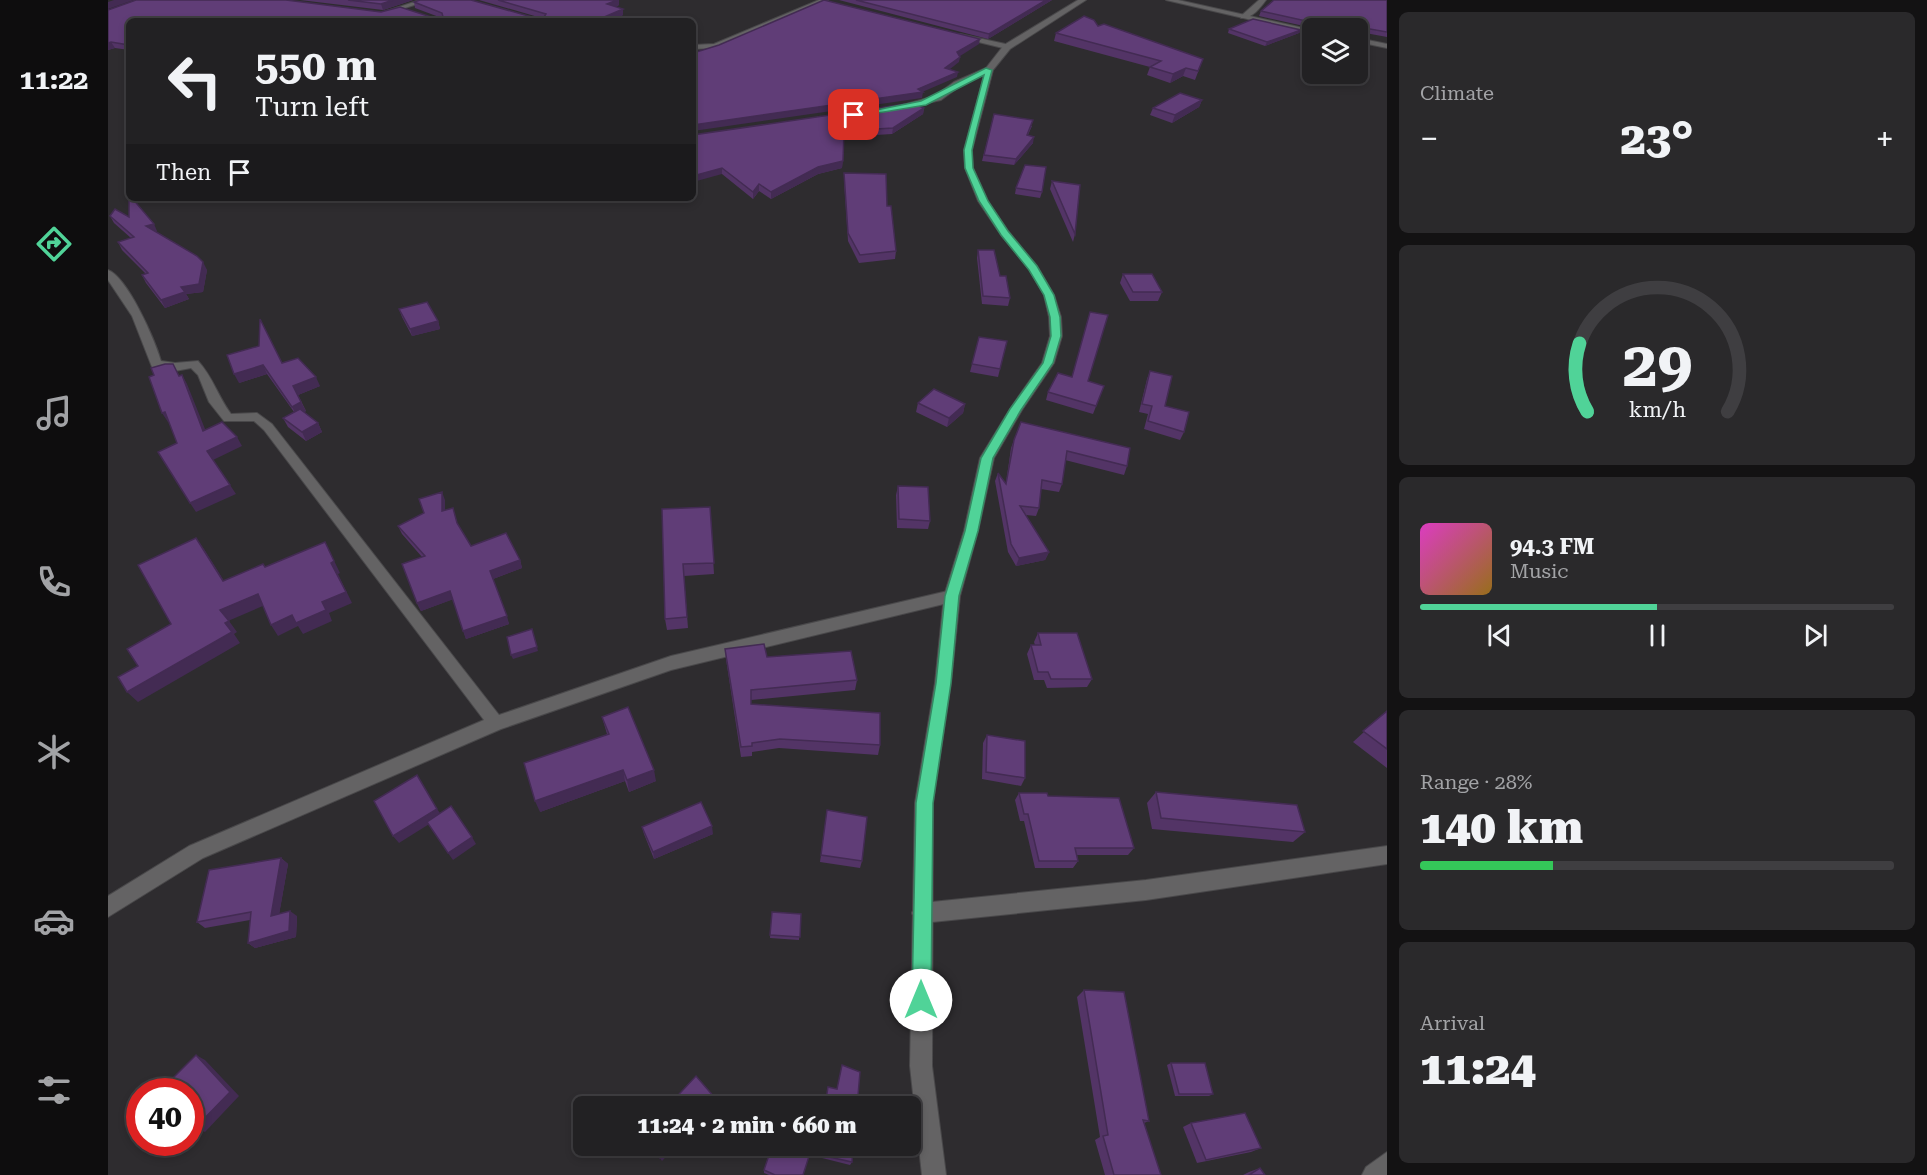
<!DOCTYPE html>
<html lang="en">
<head>
<meta charset="utf-8">
<style>
  :root { --surface:#222123; --page:#2a292b; --text:#f1f3f6; --muted:#a2a3a6; --line:#3f3e41; --accent:#50d398 }
  body { margin:0; font-family:"Roboto Serif",serif; background:var(--page); color:var(--text); height:100vh; display:flex; flex-direction:column; font-size:22px; white-space:nowrap }
  * { box-sizing:border-box; margin:0 }
  p { font-size:20px; color:var(--muted) }
  .icon { flex:none; width:33px; height:33px; fill:none; stroke:currentColor; stroke-width:2; stroke-linecap:round; stroke-linejoin:round }
  .map { position:relative; flex:1; overflow:hidden }
  .panel { display:flex; flex-direction:column; gap:12px; padding:12px; background:#131213; width:540px }
  .panel>* { flex:none }
  .guide { position:absolute; left:18px; top:18px; width:570px; height:183px; border-radius:9px; box-shadow:0 3px 9px #0003,0 0 0 2px var(--line); background:#222123; color:var(--text); overflow:hidden }
  .buttons { position:absolute; left:1194px; top:18px; display:grid; gap:12px }
  .buttons a { display:grid; place-items:center; width:66px; height:66px; border-radius:9px; background:var(--surface); box-shadow:0 3px 9px #0003,0 0 0 2px var(--line); font-size:30px }
  .speed { position:absolute; left:18px; top:1078px; display:flex; gap:12px; font-size:30px; font-weight:700; text-align:center }
  .speed>* { display:grid; place-content:center; width:78px; height:78px; border-radius:50%; background:var(--surface); box-shadow:0 3px 9px #0003,0 0 0 2px var(--line); line-height:1 }
  .speed .limit { border:9px solid #d22; background:#fff; color:#111 }
  .pin { position:absolute; display:grid; place-items:center; width:51px; height:51px; color:#fff; margin:-26px; border-radius:12px; box-shadow:0 3px 9px #0006 }
  .me { position:absolute; width:66px; margin:-33px; rotate:0deg; stroke-linejoin:round; filter:drop-shadow(0 0 4px #0008) }
  .turn { display:flex; align-items:center; gap:21px; height:126px; padding:0 30px; font-size:27px }
  .turn .icon { width:78px; height:78px; stroke-width:2.5 }
  .turn b { display:block; font-size:42px; line-height:51px }
  .then { display:flex; align-items:center; height:57px; padding:0 30px; background:#0003; gap:12px; font-size:22px }
  .big { font-size:45px; font-weight:800; line-height:1.1 }
  .panel .tile { flex:1; display:flex; flex-direction:column; justify-content:center; gap:9px; min-width:0; padding:0 21px; border-radius:9px; background:var(--page) }
  .panel .dial { align-items:center; gap:0 }
  .dial svg { height:156px; overflow:visible; fill:none; stroke:var(--line); stroke-width:7; stroke-linecap:round; text-anchor:middle }
  .dial text { fill:var(--text); stroke:none }
  .song { display:flex; align-items:center; gap:18px }
  .cover { width:72px; height:72px; border-radius:9px; background:linear-gradient(135deg,hsl(310 70% 55%),hsl(40 70% 35%)) }
  .played { height:6px; border-radius:3px; background:linear-gradient(90deg,var(--accent) 50%,var(--line) 50%) }
  .keys { display:flex; justify-content:space-around; direction:ltr }
  .heat { display:flex; justify-content:space-between; align-items:center; font-size:33px; direction:ltr }
  .charge { height:9px; border-radius:4px; background:linear-gradient(90deg,#34c759 28%,var(--line) 0) }
  .trip { position:absolute; left:465px; top:1096px; width:348px; height:60px; border-radius:9px; background:var(--surface); box-shadow:0 3px 9px #0003,0 0 0 2px var(--line); font-weight:800; line-height:60px; text-align:center }
  main { display:flex; flex:1; min-height:0 }
  .menu { display:flex; flex-direction:column; width:108px; justify-content:space-around; align-items:center; background:#0e0d0e; color:var(--muted) }
  .menu .icon { width:42px; height:42px }
  .menu .active { color:var(--accent) }
  .menu b { font-size:27px; color:var(--text) }
  .map>svg:first-child { display:block }
  .lines { fill:none; stroke-linecap:round; stroke-linejoin:round }
  .minor-casing { stroke:#49484a; stroke-width:2 }
  .tertiary-casing { stroke:#49484a; stroke-width:2 }
  .minor { fill:#646364; fill-rule:evenodd }
  .tertiary { fill:#646364; fill-rule:evenodd }
  .wall { fill:#533466 }
  .shaded-wall { fill:#432b53 }
  .building { fill:#603d77; stroke:#432b53; stroke-width:1.5 }
  .route { fill:#50d398; stroke:#348963; stroke-width:1.5 }
</style>
</head>
<body>
<main>
<nav class="menu">
<b>11:22</b>
<svg class="icon active" aria-label="directions" viewBox="0 0 24 24"><path d="M12 3l9 9-9 9-9-9zM9 14v-3h6M13 9l2 2-2 2"/></svg>
<svg class="icon" aria-label="music" viewBox="0 0 24 24"><path d="M9 18V5l10-2v13"/><circle cx="6" cy="18" r="3"/><circle cx="16" cy="16" r="3"/></svg>
<svg class="icon" aria-label="phone" viewBox="0 0 24 24"><path d="M5 4h4l2 5-3 2q2 4 5 5l2-3 5 2v4C11 20 4 13 5 4z"/></svg>
<svg class="icon" aria-label="climate" viewBox="0 0 24 24"><path d="M12 3v18M4 7l16 10M4 17L20 7"/></svg>
<svg class="icon" aria-label="car" viewBox="0 0 24 24"><path d="M5 17H2v-5l4-1 3-4h7l3 4 3 1v5h-3M9 17h6M6 11h13"/><circle cx="7" cy="17" r="2"/><circle cx="17" cy="17" r="2"/></svg>
<svg class="icon" aria-label="filters" viewBox="0 0 24 24"><path d="M4 7h16M4 17h16"/><circle cx="9" cy="7" r="2"/><circle cx="15" cy="17" r="2"/></svg>
</nav>
<div class="map">
<svg width="1279" height="1175" viewBox="0 0 1279 1175">
  <rect width="100%" height="100%" fill="#2e2c2f"/>
  <g class="lines">
    <defs>
      <g id="minor">
        <path d="M312,0H322L278,14L273,13Z"/>
        <path d="M711,0H720L610,48L585,49V45L606,44Z"/>
        <path d="M1151,0H1158C1152,8 1144,19 1133,18V16Z"/>
        <path d="M852,34L902,45L903,47L899,49L850,37Z"/>
        <path d="M878,68L885,70L852,86L833,100L788,110L784,108L827,96L846,82Z"/>
        <path d="M0,270C20,278 47,340 53,361L67,363L90,361C105,377 110,397 123,414L149,413L164,424L391,715L563,656L844,590L849,592L852,596L849,600L844,602L563,670L393,729L95,858L0,917V896L81,846L376,720L156,430L146,421H116L101,402L90,375L83,368L67,371L44,367L24,316L0,280Z"/>
        <path d="M1279,846V864L1038,900L814,923L807,920L804,913L807,906L814,903L1038,880Z"/>
        <path d="M1279,1152V1175H1254L1258,1167Z"/>
      </g>
      <g id="tertiary">
        <path d="M970,0H978L902,49L885,70L864,150L865,168L880,201L900,231L929,266L946,295L953,317L954,336L946,363L914,410L886,458L870,531L852,596L843,683L825,803L824,1066L838,1175H814L802,1066L807,803L827,683L836,596L856,531L872,458L902,409L934,363L942,336L941,317L936,295L921,269L893,235L870,201L857,168L856,150L878,68L896,45Z"/>
        <path d="M1058,0H1070L1204,30V34Z"/>
        <path d="M1250,38L1279,44V48L1250,42Z"/>
      </g>
    </defs>
    <!-- minor casing -->
    <use href="#minor" class="minor-casing"/>
    <!-- tertiary casing -->
    <use href="#tertiary" class="tertiary-casing"/>
    <!-- minor -->
    <use href="#minor" class="minor"/>
    <!-- tertiary -->
    <use href="#tertiary" class="tertiary"/>
  </g>
  <!-- wall -->
  <g class="wall">
    <path d="M192,0H305L275,10Z"/>
    <path d="M371,0H511V5L507,7L515,9V15L502,21H21V50L7,48L0,50V10L273,12L323,17H331L307,8L306,2L430,17Z"/>
    <path d="M731,0H944L880,39Z"/>
    <path d="M1279,0V37L1214,25L1205,28L1151,16L1153,11Z"/>
    <path d="M990,26L1095,59L1087,80L1075,76L1062,83L1039,75L1042,67L946,41L948,33Z"/>
    <path d="M1121,29L1193,30L1191,33L1157,46L1120,33Z"/>
    <path d="M1204,52V68L1199,67Z"/>
    <path d="M1094,100L1091,107L1064,123L1042,115L1045,108Z"/>
    <path d="M816,108L815,114L784,134L736,137L734,168L710,174L663,199L651,191L645,199L614,174L585,135Z"/>
    <path d="M886,114L924,126L920,135L925,143L906,165L874,161Z"/>
    <path d="M736,173L788,251L787,259L751,263L740,241L736,181Z"/>
    <path d="M944,181L967,234L965,242L942,189Z"/>
    <path d="M908,188L934,192L932,198L907,194Z"/>
    <path d="M2,216L21,217L49,231L47,232L99,270L95,292L78,294L81,299L57,308L38,283L34,275L38,274L14,250L10,242L23,238L6,223Z"/>
    <path d="M870,250L892,276L902,298L900,306L874,304L869,258Z"/>
    <path d="M1015,274L1054,292L1050,301H1022L1012,283Z"/>
    <path d="M291,309L330,321L332,329L304,336L294,317Z"/>
    <path d="M982,312L980,381L996,386L985,414L938,400L940,392L964,377Z"/>
    <path d="M871,337L899,341L890,377L862,372Z"/>
    <path d="M151,346L174,363L212,386L190,395L198,411L196,412L210,423L214,432L198,441L180,427L175,418L186,412L159,374L131,383Z"/>
    <path d="M1042,371L1057,406L1076,432L1072,440L1036,429L1040,414L1031,412L1039,379Z"/>
    <path d="M810,403L857,404L855,413L839,427L808,412Z"/>
    <path d="M913,422L1019,466L1016,475L957,460L954,484L951,492L933,489L931,508L928,516L918,515L941,552L937,560L908,566L900,552L887,481L890,473L898,483L903,448Z"/>
    <path d="M790,486L822,521L820,529L789,528L788,495Z"/>
    <path d="M337,500V511L350,525L363,546L412,560L414,568L385,579L401,624L358,639L345,599L313,611L309,603L314,557L294,534L290,526L316,513Z"/>
    <path d="M602,507L606,574L576,576L580,628L559,630L557,619L554,509Z"/>
    <path d="M930,633L984,679L979,687L939,688L936,680H926L919,654L923,645H927L926,642Z"/>
    <path d="M617,649L659,657L749,680L747,690L643,700V704L772,745L770,755L671,748L644,752V756L633,757L618,659Z"/>
    <path d="M1279,711V768L1245,742Z"/>
    <path d="M494,717L548,781L521,792L517,781L432,812L499,734Z"/>
    <path d="M879,735L917,778L913,786L874,779L875,743Z"/>
    <path d="M1048,792L1197,832L1185,842L1044,829L1039,803Z"/>
    <path d="M911,793L940,796L1026,848L1020,855H969L970,861L965,868H927L916,821H912L907,800Z"/>
    <path d="M719,810L754,861L752,868L712,862Z"/>
    <path d="M534,827L605,834L546,859L536,834Z"/>
    <path d="M173,858L180,864L171,914L189,916L188,937L147,948L140,943L142,920L97,928L89,922Z"/>
    <path d="M664,912L693,914L691,940L662,938Z"/>
    <path d="M976,990L1041,1121L1036,1123L1053,1175H997L987,1140L992,1137L969,997Z"/>
    <path d="M1063,1063L1105,1094L1101,1096H1067L1059,1065Z"/>
    <path d="M1083,1123L1153,1148L1143,1152L1089,1163L1075,1127Z"/>
    <path d="M712,1146H745L744,1162L742,1165L710,1157Z"/>
    <path d="M1152,1168L1157,1175H1135L1141,1172Z"/>
    <path d="M656,1170L695,1175H661L656,1173Z"/>
  </g>
  <!-- shaded-wall -->
  <g class="shaded-wall">
    <path d="M6,0H26L0,9V2Z"/>
    <path d="M285,0H305L275,10L273,4Z"/>
    <path d="M509,0H511V5L500,10L499,4Z"/>
    <path d="M938,0H944L880,39L881,34Z"/>
    <path d="M515,9V15L502,21H487Z"/>
    <path d="M1216,20L1214,25L1205,28L1207,23Z"/>
    <path d="M1193,30L1191,33L1157,46L1159,42Z"/>
    <path d="M872,39L871,44L849,58V52Z"/>
    <path d="M3,42L7,48L0,50V43Z"/>
    <path d="M852,57L851,62L837,73V68Z"/>
    <path d="M1078,68L1075,76L1062,83L1065,74Z"/>
    <path d="M850,72L849,77L812,93L815,92L814,98L585,131V125L810,89Z"/>
    <path d="M1094,100L1091,107L1064,123L1067,115Z"/>
    <path d="M816,108L815,114L784,134L785,128Z"/>
    <path d="M926,137L925,143L906,165L908,159Z"/>
    <path d="M735,161L734,168L710,174L663,199V192L710,167Z"/>
    <path d="M614,168V174L585,182V176Z"/>
    <path d="M651,184V191L645,199V192Z"/>
    <path d="M46,224L49,231L42,234L38,226Z"/>
    <path d="M95,262L99,270L95,292L78,294L81,299L57,308L53,300L73,287Z"/>
    <path d="M330,321L332,329L304,336L302,329Z"/>
    <path d="M155,365L159,374L131,383L126,374Z"/>
    <path d="M74,375L79,384L101,439L95,431Z"/>
    <path d="M208,377L212,386L190,395L185,386Z"/>
    <path d="M193,402L198,411L189,416L184,407Z"/>
    <path d="M857,404L855,413L839,427L841,418Z"/>
    <path d="M57,412L63,421L60,422L54,413Z"/>
    <path d="M210,423L214,432L198,441L194,432Z"/>
    <path d="M129,437L134,446L105,460L99,451Z"/>
    <path d="M122,485L128,494L88,512L82,503Z"/>
    <path d="M334,492L337,500V519L334,511Z"/>
    <path d="M88,538L96,549L123,592L115,581Z"/>
    <path d="M217,542L232,573L230,574L244,603L221,613L224,621L195,634L190,626L170,636L163,625L214,602L223,563Z"/>
    <path d="M941,552L937,560L908,566L911,558Z"/>
    <path d="M412,560L414,568L385,579L382,571Z"/>
    <path d="M342,591L346,599L313,611L309,603Z"/>
    <path d="M150,594L157,605L120,621L112,610Z"/>
    <path d="M399,616L401,624L358,639L355,631Z"/>
    <path d="M121,621L129,632L126,634L132,643L30,702L19,692Z"/>
    <path d="M424,629L430,651L405,659L403,655Z"/>
    <path d="M515,770L517,781L432,812L427,801Z"/>
    <path d="M546,770L548,781L521,792L519,780Z"/>
    <path d="M329,809L334,816L291,843L285,836Z"/>
    <path d="M604,826L605,834L546,859L545,852Z"/>
    <path d="M364,837L368,844L345,860L340,853Z"/>
    <path d="M173,858L180,864L170,921L163,916Z"/>
    <path d="M182,911L189,916L188,937L147,948L140,943Z"/>
    <path d="M88,1055L97,1060L131,1096L97,1132L87,1128Z"/>
    <path d="M607,1098L608,1102L603,1107H599Z"/>
    <path d="M563,1146H568L554,1161L552,1158Z"/>
  </g>
  <!-- building -->
  <g class="building">
    <path d="M28,0H178L273,12L292,7L323,17H335L334,13L306,2L312,0H363L424,17H436L438,14L390,0H509L499,4L515,9L487,21H21V45L3,42L0,43V10Z"/>
    <path d="M240,0H285L273,4Z"/>
    <path d="M716,0L872,39L849,52L852,57L837,68L850,72L810,89L815,92L585,125V104H587L585,103V53L611,45Z"/>
    <path d="M748,0H938L881,34Z"/>
    <path d="M1166,0H1279V32L1251,27L1250,34V28H1213L1216,20L1207,23L1153,11Z"/>
    <path d="M976,16L986,20L990,26L996,24L1095,59L1090,71L1078,68L1065,74L1042,67L1053,61L948,33Z"/>
    <path d="M1145,19L1193,30L1159,42L1121,29Z"/>
    <path d="M1204,54V62H1202Z"/>
    <path d="M1072,93L1094,100L1067,115L1045,108Z"/>
    <path d="M804,103L816,108L785,128L736,131L735,161L710,167L663,192L651,184L645,192L614,168L585,176V135Z"/>
    <path d="M886,114L925,120L919,135L926,137L908,159L876,155Z"/>
    <path d="M917,165L938,167L934,192L908,188Z"/>
    <path d="M736,173L778,174L779,206H783L788,251L752,255L740,233Z"/>
    <path d="M944,181L972,185L967,234Z"/>
    <path d="M21,194V198H24L46,224L38,226L89,256L95,262L91,284L73,287L77,292L53,300L34,275L40,273L10,242L26,237L2,216L7,209L21,217Z"/>
    <path d="M870,250H886L892,276H898L902,298L875,296Z"/>
    <path d="M1015,274H1044L1054,292H1025Z"/>
    <path d="M319,302L330,321L302,329L291,309Z"/>
    <path d="M982,312L1000,315L980,381L996,386L988,406L940,392L950,373L964,377Z"/>
    <path d="M152,319L174,363L190,358L208,377L185,386L193,402L184,407L155,365L126,374L119,355L151,346Z"/>
    <path d="M871,337L899,341L892,369L864,364Z"/>
    <path d="M57,364H65L71,376L74,375L95,431L114,422L129,437L99,451L122,485L82,503L50,452L69,443L57,412L54,413L41,377L46,375L43,368Z"/>
    <path d="M1042,371L1064,376L1057,406L1081,412L1076,432L1040,421L1044,406L1034,404Z"/>
    <path d="M826,389L857,404L841,418L810,403Z"/>
    <path d="M192,409L210,423L194,432L175,418Z"/>
    <path d="M913,422L1022,448L1019,466L959,451L954,484L934,480L931,508L912,506L941,552L911,558L903,544L890,473L898,484L906,440Z"/>
    <path d="M790,486L820,487L822,521L791,519Z"/>
    <path d="M334,492V511L345,508L349,523L363,546L398,533L412,560L382,571L399,616L355,631L342,591L309,603L294,564L317,556L290,526L316,513L311,499Z"/>
    <path d="M602,507L606,563L575,564L579,617L557,619L554,509Z"/>
    <path d="M88,538L115,581L155,564L157,567L217,542L226,561L223,563L238,592L214,602L218,610L188,623L184,615L163,625L150,594L112,610L121,621L117,623L124,632L19,692L10,677L30,666L19,649L63,624L30,565Z"/>
    <path d="M424,629L429,647L403,655L399,637Z"/>
    <path d="M930,633H969L984,679H943L940,672H930L923,645H933Z"/>
    <path d="M656,644L659,657L743,651L749,680L643,690V704L772,713V745L672,739L644,743V746L633,747L617,649Z"/>
    <path d="M520,707L546,770L519,780L515,770L427,801L416,763L501,734L494,717Z"/>
    <path d="M1279,711V749L1255,731Z"/>
    <path d="M879,735L917,741V778L878,772Z"/>
    <path d="M309,775L329,809L285,836L266,801Z"/>
    <path d="M1048,792L1189,805L1197,832L1053,818Z"/>
    <path d="M911,793H939L940,796L1011,798L1026,848H967L970,861H931L920,814H916Z"/>
    <path d="M593,802L604,826L545,852L534,827Z"/>
    <path d="M343,806L364,837L340,853L319,822Z"/>
    <path d="M719,810L759,817L754,861L713,855Z"/>
    <path d="M173,858L163,916L182,911L181,931L140,943L143,912L89,922L101,870Z"/>
    <path d="M664,912L693,914L692,937L662,935Z"/>
    <path d="M976,990L1016,992L1041,1121L1035,1120L1053,1175H1006L995,1136L1000,1135Z"/>
    <path d="M88,1055L122,1092L87,1128L82,1124V1092H55L53,1090Z"/>
    <path d="M1063,1063H1097L1105,1094H1071Z"/>
    <path d="M734,1065L752,1072L749,1107H717L720,1087L729,1089Z"/>
    <path d="M588,1076L607,1098L599,1107H559Z"/>
    <path d="M1137,1113L1153,1148L1098,1160L1083,1123Z"/>
    <path d="M543,1146H563L552,1158Z"/>
    <path d="M664,1146H701L704,1147L695,1175H667L656,1170Z"/>
    <path d="M713,1146H745L744,1162L712,1155Z"/>
    <path d="M1152,1168L1157,1175H1141Z"/>
  </g>
  <!-- route -->
  <path class="route" d="M878,68L884,70L868,132L864,150L865,168L880,201L900,231L929,266L946,295L952,317L953,336L945,363L913,410L885,458L870,531L851,596L843,683L825,803L823,1000L820,1007L813,1010L807,1007L804,1000L808,803L828,683L837,596L857,531L873,458L902,409L935,363L943,336L942,317L936,295L921,270L893,235L871,201L857,168L856,150L876,75L818,105L746,117L743,115L813,101Z"/>
</svg>
<div class="buttons">
<a><svg class="icon" aria-label="layers" viewBox="0 0 24 24"><path d="M12 4l9 5-9 5-9-5zM3 14l9 5 9-5"/></svg></a>
</div>
<div class="speed"><div class="limit">40</div></div>
<div class="pin" style="left:746px;top:115px;background:#d93025"><svg class="icon" aria-label="arrive" viewBox="0 0 24 24"><path d="M6 21V4h12l-3 4 3 4H6"/></svg></div>
<svg class="me" style="left:813px;top:1000px" viewBox="-20 -20 40 40"><circle r="19" fill="#fff"/><path d="M0-13L10 11 0 6-10 11z" fill="#50d398"/></svg>
<div class="trip">11:24 · 2 min · 660 m</div>
<div class="guide">
<div class="turn"><svg class="icon" aria-label="left" viewBox="0 0 24 24"><path d="M17 20v-9H6M10 6l-5 5 5 5"/></svg><div><b>550 m</b>Turn left</div></div>
<div class="then">Then<svg class="icon" aria-label="arrive" viewBox="0 0 24 24"><path d="M6 21V4h12l-3 4 3 4H6"/></svg></div>
</div>
</div>
<section class="panel">
<div class="tile"><p>Climate</p>
<div class="heat"><a>−</a><b class="big">23°</b><a>+</a></div>
</div>
<div class="tile dial"><svg viewBox="0 0 100 80">
<path d="M14 69A42 42 0 1 1 86 69"/>
<path d="M14 69A42 42 0 0 1 10 34" stroke="#50d398"/>
<text x="50" y="56" font-size="32" font-weight="700">29</text>
<text x="50" y="72" font-size="11">km/h</text>
</svg></div>
<div class="tile">
<div class="song"><i class="cover"></i><div><b>94.3 FM</b><p>Music</p></div></div>
<div class="played"></div>
<div class="keys"><svg class="icon" aria-label="previous" viewBox="0 0 24 24"><path d="M18 5L8 12l10 7zM5 5v14"/></svg><svg class="icon" aria-label="pause" viewBox="0 0 24 24"><path d="M8 5v14M16 5v14"/></svg><svg class="icon" aria-label="next" viewBox="0 0 24 24"><path d="M6 5l10 7-10 7zM19 5v14"/></svg></div>
</div>
<div class="tile"><p>Range · 28%</p><b class="big">140 km</b><div class="charge"></div></div>
<div class="tile"><p>Arrival</p><b class="big">11:24</b></div>
</section>
</main>
</body>
</html>
